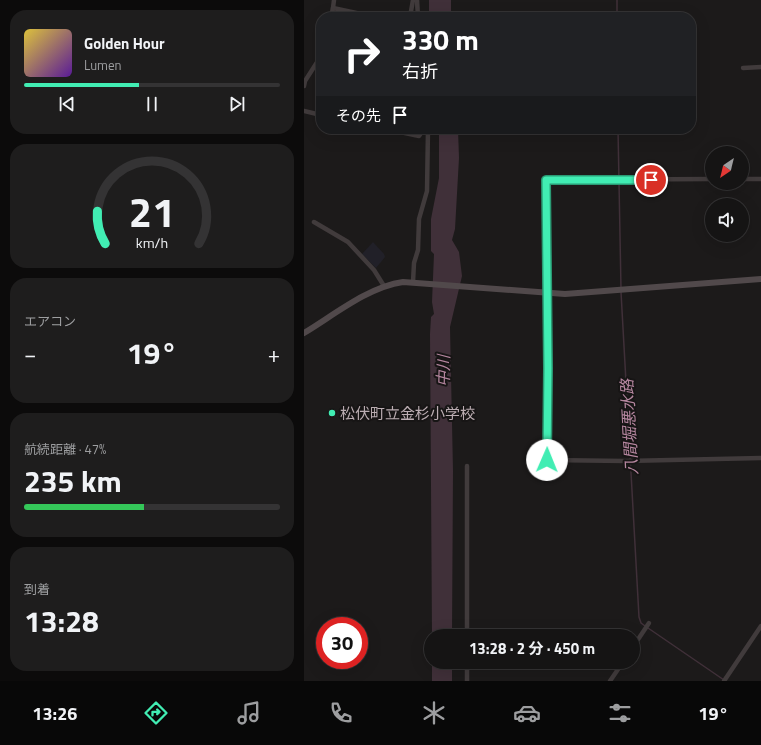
<!DOCTYPE html>
<html lang="ja">
<head>
<meta charset="utf-8">
<style>
  :root { --surface:#151414; --page:#1e1d1d; --text:#f1f3f6; --muted:#9d9ea0; --line:#343334; --accent:#41edb3 }
  body { margin:0; font-family:"Titillium Web","Noto Sans JP",sans-serif; background:var(--page); color:var(--text); height:100vh; display:flex; flex-direction:column; font-size:15px; white-space:nowrap }
  * { box-sizing:border-box; margin:0 }
  p { font-size:13px; color:var(--muted) }
  .icon { flex:none; width:22px; height:22px; fill:none; stroke:currentColor; stroke-width:2; stroke-linecap:round; stroke-linejoin:round }
  .map { position:relative; flex:1; overflow:hidden }
  .sheet { display:flex; flex-direction:column; gap:10px; padding:10px; background:#0c0b0b; width:304px }
  .sheet>* { flex:none }
  .hud { position:absolute; left:12px; top:12px; width:380px; height:122px; border-radius:16px; box-shadow:0 4px 16px #0002,0 0 0 1px var(--line); background:#202124; color:#fff; overflow:hidden }
  .needle { width:26px; rotate:215deg }
  .buttons { position:absolute; left:401px; top:146px; display:grid; gap:8px }
  .buttons a { display:grid; place-items:center; width:44px; height:44px; border-radius:50%; background:var(--surface); box-shadow:0 4px 16px #0002,0 0 0 1px var(--line); font-size:20px }
  .speed { position:absolute; left:12px; top:617px; display:flex; gap:8px; font-size:20px; font-weight:700; text-align:center }
  .speed>* { display:grid; place-content:center; width:52px; height:52px; border-radius:50%; background:var(--surface); box-shadow:0 4px 16px #0002,0 0 0 1px var(--line); line-height:1 }
  .speed .limit { border:6px solid #d22; background:#fff; color:#111 }
  .pin { position:absolute; display:grid; place-items:center; width:34px; height:34px; color:#fff; margin:-17px; border:2px solid #fff; border-radius:50%; box-shadow:0 1px 4px #0007 }
  .me { position:absolute; width:44px; margin:-22px; rotate:1deg; stroke-linejoin:round; filter:drop-shadow(0 0 3px #0008) }
  .turn { display:flex; align-items:center; gap:14px; height:84px; padding:0 20px; font-size:18px }
  .turn .icon { width:52px; height:52px; stroke-width:2.5 }
  .turn b { display:block; font-size:28px; line-height:34px }
  .then { display:flex; align-items:center; height:38px; padding:0 20px; background:#0003; gap:8px; font-size:15px }
  .big { font-size:30px; font-weight:700; line-height:1.1 }
  .sheet .widget { flex:1; display:flex; flex-direction:column; justify-content:center; gap:6px; min-width:0; padding:0 14px; border-radius:16px; background:var(--page) }
  .sheet .dial { align-items:center; gap:0 }
  .dial svg { height:104px; overflow:visible; fill:none; stroke:var(--line); stroke-width:7; stroke-linecap:round; text-anchor:middle }
  .dial text { fill:var(--text); stroke:none }
  .song { display:flex; align-items:center; gap:12px }
  .cover { width:48px; height:48px; border-radius:6px; background:linear-gradient(135deg,hsl(50 70% 55%),hsl(270 70% 35%)) }
  .played { height:4px; border-radius:2px; background:linear-gradient(90deg,var(--accent) 45%,var(--line) 45%) }
  .keys { display:flex; justify-content:space-around; direction:ltr }
  .heat { display:flex; justify-content:space-between; align-items:center; font-size:22px; direction:ltr }
  .charge { height:6px; border-radius:3px; background:linear-gradient(90deg,#34c759 47%,var(--line) 0) }
  .trip { position:absolute; left:120px; top:629px; width:216px; height:40px; border-radius:20px; background:var(--surface); box-shadow:0 4px 16px #0002,0 0 0 1px var(--line); font-weight:700; line-height:40px; text-align:center }
  .dock { display:flex; height:64px; justify-content:space-around; align-items:center; background:#080808; color:var(--muted) }
  .dock .icon { width:28px; height:28px }
  .dock .selected { color:var(--accent) }
  .dock b { font-size:18px; color:var(--text) }
  main { display:flex; flex:1; min-height:0 }
  .map>svg:first-child { display:block }
  .green { fill:#212028 }
  .water { fill:#403039 }
  .lines { fill:none; stroke-linecap:round; stroke-linejoin:round }
  .stream { stroke:#403039; stroke-width:1.5 }
  .street { stroke:#413b3c; stroke-width:4.5 }
  .secondary { stroke:#51494b; stroke-width:6 }
  .route-casing { stroke:#2a9a74; stroke-width:10 }
  .route { stroke:#41edb3; stroke-width:7 }
  .poi-dot { fill:#41edb3; stroke:#171515; stroke-width:1.5 }
  .labels { text-anchor:middle; dominant-baseline:central; stroke-width:4; stroke-linejoin:round; paint-order:stroke }
  .poi-label { font-size:15px; fill:#bbadb2; stroke:#171515; text-anchor:start }
  .water-label { font-size:16px; font-style:italic; fill:#b5869f; stroke:#171515 }
</style>
</head>
<body>
<main>
<section class="sheet">
<div class="widget">
<div class="song"><i class="cover"></i><div><b>Golden Hour</b><p>Lumen</p></div></div>
<div class="played"></div>
<div class="keys"><svg class="icon" aria-label="previous" viewBox="0 0 24 24"><path d="M18 5L8 12l10 7zM5 5v14"/></svg><svg class="icon" aria-label="pause" viewBox="0 0 24 24"><path d="M8 5v14M16 5v14"/></svg><svg class="icon" aria-label="next" viewBox="0 0 24 24"><path d="M6 5l10 7-10 7zM19 5v14"/></svg></div>
</div>
<div class="widget dial"><svg viewBox="0 0 100 80">
<path d="M14 69A42 42 0 1 1 86 69"/>
<path d="M14 69A42 42 0 0 1 8 44" stroke="#41edb3"/>
<text x="50" y="56" font-size="32" font-weight="700">21</text>
<text x="50" y="72" font-size="11">km/h</text>
</svg></div>
<div class="widget"><p>エアコン</p>
<div class="heat"><a>−</a><b class="big">19°</b><a>+</a></div>
</div>
<div class="widget"><p>航続距離 · 47%</p><b class="big">235 km</b><div class="charge"></div></div>
<div class="widget"><p>到着</p><b class="big">13:28</b></div>
</section>
<div class="map">
<svg width="457" height="681" viewBox="0 0 457 681">
  <rect width="100%" height="100%" fill="#1c1a1a"/>
  <!-- green -->
  <path class="green" d="M69,242L80,254L81,257L72,268L58,254Z"/>
  <!-- water -->
  <g class="water">
    <rect x="125" y="0" width="22" height="17"/>
    <path d="M135,129H154L155,158L151,229L148,240L155,252L158,276L146,327L149,471L148,636H128L126,334L127,317L130,314L128,302L130,254L127,251V219L135,178Z"/>
    <rect x="128" y="662" width="20" height="19"/>
  </g>
  <g class="lines">
    <!-- stream -->
    <g class="stream">
      <path d="M313,0V17"/>
      <path d="M314,129L317,289"/>
      <path d="M317,292L335,617L337,623L341,626"/>
      <path d="M344,628L420,680"/>
    </g>
    <!-- street -->
    <g class="street">
      <path d="M30,0L29,8L71,17"/>
      <path d="M113,0L114,17"/>
      <path d="M27,17L29,8"/>
      <path d="M106,17L109,0"/>
      <path d="M439,68L457,67"/>
      <path d="M0,86L1,81L17,56"/>
      <path d="M0,111L17,115"/>
      <path d="M82,129L115,136L120,129"/>
      <path d="M408,179L242,180L244,368L243,460L322,461L457,458"/>
      <path d="M438,179H457"/>
      <path d="M10,222L44,242L70,270L80,286"/>
      <path d="M109,282L110,263L114,250L115,219L123,191L124,129"/>
      <path d="M163,636V466"/>
      <path d="M329,647L345,623"/>
      <path d="M163,681V662"/>
      <path d="M306,681L319,662"/>
      <path d="M420,681L457,626"/>
    </g>
    <!-- secondary -->
    <path class="secondary" d="M0,333C30,315 64,287 99,282L261,294L457,279"/>
  </g>
  <g class="lines">
    <defs>
      <path id="route" d="M243,460L244,368L242,180H347"/>
    </defs>
    <!-- route casing -->
    <use href="#route" class="route-casing"/>
    <!-- route -->
    <use href="#route" class="route"/>
  </g>
  <!-- markers -->
  <circle class="poi-dot" cx="28" cy="413" r="4"/>
  <g class="labels">
    <!-- poi labels -->
    <g class="poi-label">
      <text x="36" y="413">松伏町立金杉小学校</text>
    </g>
    <!-- water labels -->
    <g class="water-label">
      <text transform="translate(139 371) rotate(-89)">中川</text>
      <text transform="translate(325 427) rotate(-93)">八間堀悪水路</text>
    </g>
  </g>
</svg>
<div class="buttons">
<a><svg class="needle" viewBox="-14 -14 28 28"><path d="M0-13l5 13h-10z" fill="#e53935"/><path d="M0 13l5-13h-10z" fill="#9d9ea0"/></svg></a>
<a><svg class="icon" aria-label="sound" viewBox="0 0 24 24"><path d="M4 9h4l5-4v14l-5-4H4zM17 9q2 3 0 6"/></svg></a>
</div>
<div class="speed"><div class="limit">30</div></div>
<div class="pin" style="left:347px;top:180px;background:#d93025"><svg class="icon" aria-label="arrive" viewBox="0 0 24 24"><path d="M6 21V4h12l-3 4 3 4H6"/></svg></div>
<svg class="me" style="left:243px;top:460px" viewBox="-20 -20 40 40"><circle r="19" fill="#fff"/><path d="M0-13L10 11 0 6-10 11z" fill="#41edb3"/></svg>
<div class="trip">13:28 · 2 分 · 450 m</div>
<div class="hud">
<div class="turn"><svg class="icon" aria-label="right" viewBox="0 0 24 24"><path d="M7 20v-9h11M14 6l5 5-5 5"/></svg><div><b>330 m</b>右折</div></div>
<div class="then">その先<svg class="icon" aria-label="arrive" viewBox="0 0 24 24"><path d="M6 21V4h12l-3 4 3 4H6"/></svg></div>
</div>
</div>
</main>
<nav class="dock">
<b>13:26</b>
<svg class="icon selected" aria-label="directions" viewBox="0 0 24 24"><path d="M12 3l9 9-9 9-9-9zM9 14v-3h6M13 9l2 2-2 2"/></svg>
<svg class="icon" aria-label="music" viewBox="0 0 24 24"><path d="M9 18V5l10-2v13"/><circle cx="6" cy="18" r="3"/><circle cx="16" cy="16" r="3"/></svg>
<svg class="icon" aria-label="phone" viewBox="0 0 24 24"><path d="M5 4h4l2 5-3 2q2 4 5 5l2-3 5 2v4C11 20 4 13 5 4z"/></svg>
<svg class="icon" aria-label="climate" viewBox="0 0 24 24"><path d="M12 3v18M4 7l16 10M4 17L20 7"/></svg>
<svg class="icon" aria-label="car" viewBox="0 0 24 24"><path d="M5 17H2v-5l4-1 3-4h7l3 4 3 1v5h-3M9 17h6M6 11h13"/><circle cx="7" cy="17" r="2"/><circle cx="17" cy="17" r="2"/></svg>
<svg class="icon" aria-label="filters" viewBox="0 0 24 24"><path d="M4 7h16M4 17h16"/><circle cx="9" cy="7" r="2"/><circle cx="15" cy="17" r="2"/></svg>
<b>19°</b>
</nav>
</body>
</html>
